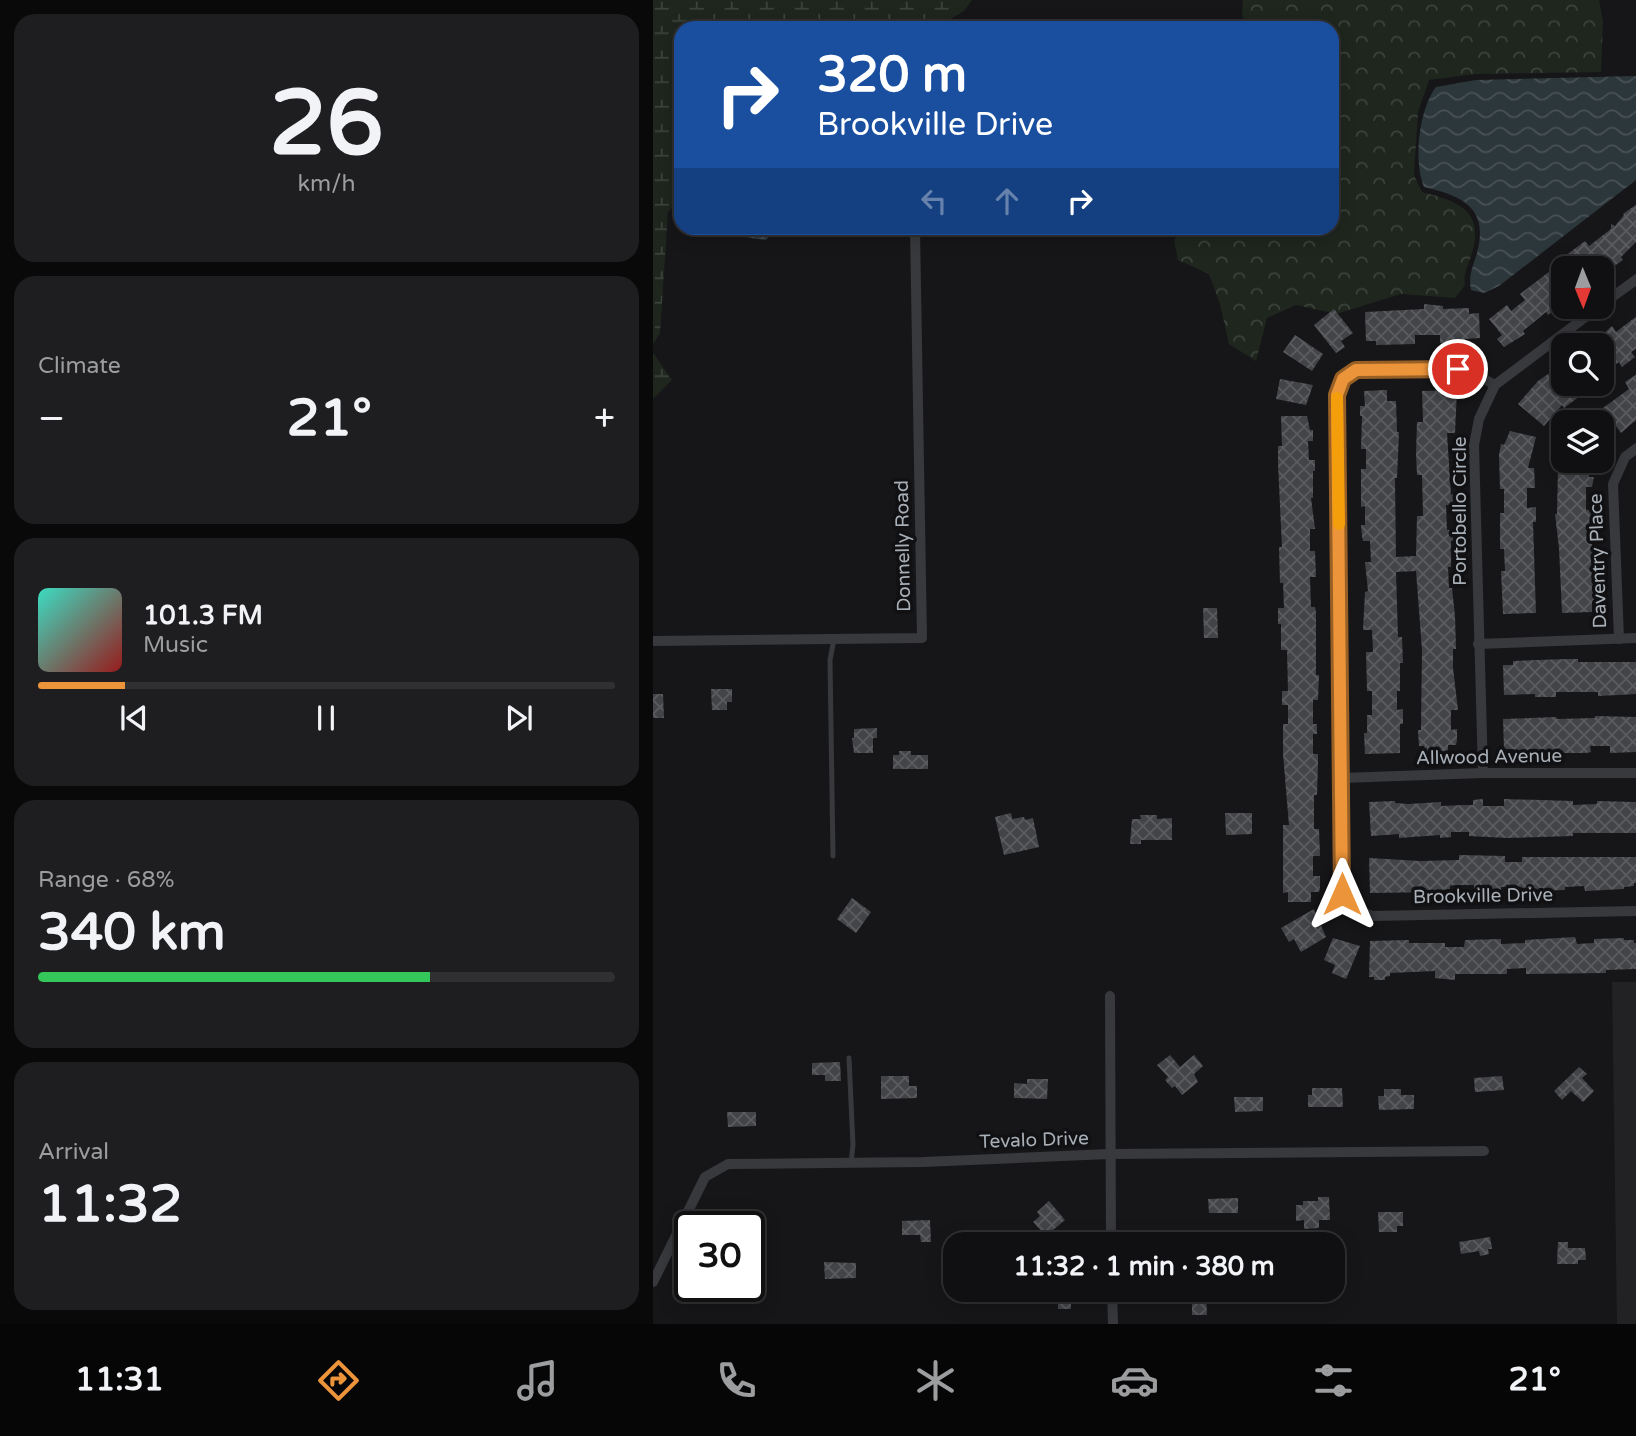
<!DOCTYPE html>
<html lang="en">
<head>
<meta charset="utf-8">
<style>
  :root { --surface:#101012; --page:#1e1e20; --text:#f1f3f6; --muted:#9c9d9f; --line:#303032; --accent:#ec943a }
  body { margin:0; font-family:"Varela Round",sans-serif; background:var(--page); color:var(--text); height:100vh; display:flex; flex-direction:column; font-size:26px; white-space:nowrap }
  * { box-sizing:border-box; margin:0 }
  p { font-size:23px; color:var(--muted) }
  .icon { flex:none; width:38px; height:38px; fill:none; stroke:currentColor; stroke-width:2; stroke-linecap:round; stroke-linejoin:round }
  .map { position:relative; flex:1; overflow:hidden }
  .sheet { display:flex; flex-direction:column; gap:14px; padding:14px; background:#09090a; width:653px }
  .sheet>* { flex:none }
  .hud { position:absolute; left:21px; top:21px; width:665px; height:214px; border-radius:21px; box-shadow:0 4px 18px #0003,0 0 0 2px var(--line); background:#1a4fa0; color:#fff; overflow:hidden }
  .needle { width:46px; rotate:179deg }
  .controls { position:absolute; left:898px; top:256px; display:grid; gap:14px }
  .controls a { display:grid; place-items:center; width:63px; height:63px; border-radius:14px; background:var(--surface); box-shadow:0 4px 18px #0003,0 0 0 2px var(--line); font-size:35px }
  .speed { position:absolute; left:21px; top:1211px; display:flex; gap:14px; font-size:35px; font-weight:700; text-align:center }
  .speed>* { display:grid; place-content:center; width:91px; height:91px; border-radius:50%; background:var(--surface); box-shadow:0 4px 18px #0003,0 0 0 2px var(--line); line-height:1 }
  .speed .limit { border:4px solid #111; border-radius:10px; background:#fff; color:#111 }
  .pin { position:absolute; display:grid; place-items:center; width:60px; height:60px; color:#fff; margin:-30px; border:4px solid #fff; border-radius:50%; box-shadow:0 2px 7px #0007 }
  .me { position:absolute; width:77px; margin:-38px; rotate:0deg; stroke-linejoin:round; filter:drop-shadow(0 0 5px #0008) }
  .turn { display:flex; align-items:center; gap:24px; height:147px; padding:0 28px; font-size:32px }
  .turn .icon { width:91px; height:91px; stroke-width:2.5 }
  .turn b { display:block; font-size:49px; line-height:60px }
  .lanes { display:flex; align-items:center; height:66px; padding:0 28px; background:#0003; justify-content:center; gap:35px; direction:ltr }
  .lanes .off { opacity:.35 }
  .big { font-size:52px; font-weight:700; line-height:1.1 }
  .sheet .card { flex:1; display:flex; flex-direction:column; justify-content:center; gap:10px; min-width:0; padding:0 24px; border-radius:21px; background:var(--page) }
  .sheet .dial { align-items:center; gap:0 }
  .dial b { font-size:91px; line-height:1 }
  .song { display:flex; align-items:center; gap:21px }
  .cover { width:84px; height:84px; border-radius:10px; background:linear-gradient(135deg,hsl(170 70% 55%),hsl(0 70% 35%)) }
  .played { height:7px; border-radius:4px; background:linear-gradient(90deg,var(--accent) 15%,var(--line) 15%) }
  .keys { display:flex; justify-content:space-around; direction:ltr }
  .heat { display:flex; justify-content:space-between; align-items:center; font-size:38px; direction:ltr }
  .charge { height:10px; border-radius:5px; background:linear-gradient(90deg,#34c759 68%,var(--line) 0) }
  .trip { position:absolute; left:290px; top:1232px; width:402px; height:70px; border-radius:21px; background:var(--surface); box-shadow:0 4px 18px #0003,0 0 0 2px var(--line); font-weight:700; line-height:70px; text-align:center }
  .menu { display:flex; height:112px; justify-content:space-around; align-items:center; background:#060607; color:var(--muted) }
  .menu .icon { width:49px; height:49px }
  .menu .selected { color:var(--accent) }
  .menu b { font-size:32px; color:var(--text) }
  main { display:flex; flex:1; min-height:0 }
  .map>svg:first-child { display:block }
  .built { fill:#222225 }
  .forest { fill:url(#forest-crowns) }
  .wetland { fill:url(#wetland-marsh) }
  .water { fill:url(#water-waves) }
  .building { fill:url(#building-cross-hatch) }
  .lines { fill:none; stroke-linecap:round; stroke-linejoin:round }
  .service { stroke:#37393d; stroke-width:5 }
  .minor { stroke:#37393d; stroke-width:10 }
  .route-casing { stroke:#996026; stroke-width:18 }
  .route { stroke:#ec943a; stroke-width:12 }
  .slow { stroke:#f59e0b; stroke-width:12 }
  .labels { text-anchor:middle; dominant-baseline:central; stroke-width:7; stroke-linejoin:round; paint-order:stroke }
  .street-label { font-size:19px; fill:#a8afb7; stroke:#111113 }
</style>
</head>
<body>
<main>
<section class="sheet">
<div class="card dial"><b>26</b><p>km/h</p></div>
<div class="card"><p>Climate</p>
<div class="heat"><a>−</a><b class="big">21°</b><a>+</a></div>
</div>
<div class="card">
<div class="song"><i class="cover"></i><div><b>101.3 FM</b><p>Music</p></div></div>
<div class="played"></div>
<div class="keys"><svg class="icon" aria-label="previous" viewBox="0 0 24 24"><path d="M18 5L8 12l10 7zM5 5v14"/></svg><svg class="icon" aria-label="pause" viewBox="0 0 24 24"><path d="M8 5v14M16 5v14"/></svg><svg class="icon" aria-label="next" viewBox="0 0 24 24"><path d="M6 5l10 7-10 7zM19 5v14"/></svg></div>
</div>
<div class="card"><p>Range · 68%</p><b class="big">340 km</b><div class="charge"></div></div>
<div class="card"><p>Arrival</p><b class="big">11:32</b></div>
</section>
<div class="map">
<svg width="984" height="1324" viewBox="0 0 984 1324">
  <defs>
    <pattern id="forest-crowns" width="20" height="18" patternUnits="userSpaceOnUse" patternTransform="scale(1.75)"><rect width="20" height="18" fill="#1e261e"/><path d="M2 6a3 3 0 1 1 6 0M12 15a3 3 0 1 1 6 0" fill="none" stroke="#3c433c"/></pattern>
    <pattern id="wetland-marsh" width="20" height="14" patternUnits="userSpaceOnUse" patternTransform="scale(1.75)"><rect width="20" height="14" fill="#1e261e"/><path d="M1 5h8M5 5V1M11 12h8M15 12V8" fill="none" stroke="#3c433c"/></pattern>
    <pattern id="water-waves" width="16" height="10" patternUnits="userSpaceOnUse" patternTransform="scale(1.75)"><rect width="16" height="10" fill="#2c373b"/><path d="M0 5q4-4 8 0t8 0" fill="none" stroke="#485155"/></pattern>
    <pattern id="building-cross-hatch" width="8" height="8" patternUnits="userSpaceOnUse" patternTransform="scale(1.75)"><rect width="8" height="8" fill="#424448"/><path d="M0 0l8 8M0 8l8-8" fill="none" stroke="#5a5c60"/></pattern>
  </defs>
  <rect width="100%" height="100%" fill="#161618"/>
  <!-- built -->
  <path class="built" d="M959,982H983V1324H964Z"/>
  <!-- forest -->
  <path class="forest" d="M590,0H946L950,22L948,72L823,74L776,80L765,112L761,175L769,192C804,201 832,210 819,253C816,264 810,272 812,285L802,298L748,294L683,314L643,305L614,318L603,361L576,344L567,304L556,274L525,260L521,240L530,228H679V28H596L589,15Z"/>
  <!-- wetland -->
  <g class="wetland">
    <path d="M0,0H319L311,11L282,28H28V198L15,212L7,333L0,344Z"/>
    <path d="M0,353L19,380L0,399Z"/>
  </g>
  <!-- water -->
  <g class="water">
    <path d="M983,76V180L846,286L831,293L818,290C815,275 820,267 824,253C836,208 810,196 771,187C760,162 766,109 783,87L823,80Z"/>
    <path d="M73,228H124L113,240L78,235Z"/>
  </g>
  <!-- building -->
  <g class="building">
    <path d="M984,204V241L968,257L970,260L948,275V268H910V304L895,315L893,312L870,331L872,334L851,347L844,339L849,335L836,319L854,305L858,311L872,300L867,294L914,258L912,256L932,241L936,246L958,229V224L962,226L971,215L970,214Z"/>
    <path d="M771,304L790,306V309L816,308V314L826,313L827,338L812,339V344L787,343V335H762V344L723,345V341H713L712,312L771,309Z"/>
    <path d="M681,309L700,333L688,341L692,347L683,353L661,325Z"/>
    <path d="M984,316V348L978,352L982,357L969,367L966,362L948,375V346L952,343L947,337L959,326L963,332Z"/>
    <path d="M642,335L670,354L659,371L630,352Z"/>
    <path d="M898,372L902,377L910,372V383H938L929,390L931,393L911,408L909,405L891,426L865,404L885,381Z"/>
    <path d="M984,374V419L968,433L950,408L976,389L972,382Z"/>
    <path d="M627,379L660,385L653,405L623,399Z"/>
    <path d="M734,390V401H743L744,432H746L744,478H742L743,557L763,556L764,516H770L769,475H764L763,454L764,422H770L769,391L804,390L802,433H794L798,495L800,494L801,505H793L794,530H801V541H798V567H795L796,588H799L802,616L803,649H800V668L805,710H798V730L804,729V740L803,745H795V755L772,756L771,746H766L765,730H768L769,650L763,571L743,572L745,637H749L750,663H747V691H744V710L750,709V724H747V753L712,754L711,733H714V715H719V691H714L713,652H720L719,630H710L712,592L715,591L712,562H718L717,541H710L709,536L708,525H712V506L708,507V469H713V449H708L709,416H707V406H712L711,391Z"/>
    <path d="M628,416H654L657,430H660V441H655L656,460H662V471H660V498H658L662,529H657V551H662L663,577H657L658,607H662L663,613V675H666L665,700H660V724H664V734H660V754H665V764L664,795H661V829H666L667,856H660V876H667V887L666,892H658V902H635V892L630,893V825H636L630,754V724H635V705H629V691H635L634,650H628V624H625V608H631L630,583H627L626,547H629L625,464V446H629Z"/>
    <path d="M857,431L883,437L875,468H881L882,488H874V508L883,507V522H880L883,613L850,614L848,571H852L851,549H847V513H851V489H847L846,455L848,444L851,445Z"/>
    <path d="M912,460L936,461V477H941L939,487H933V510H940L939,547L942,602H939V612L909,613L906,548L902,514H904L905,469H911Z"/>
    <path d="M550,608H564L565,638H551Z"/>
    <path d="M914,659H925V662H984V694L945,696V692H903V697H882V694L851,695L850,665H860V661Z"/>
    <path d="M58,689H79V702H74V710H59Z"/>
    <path d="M0,694H10L11,718H0Z"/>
    <path d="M942,716L984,717V752L957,753V746H937L938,752L933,753H861V749H851L850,719L903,717L904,719L942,718Z"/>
    <path d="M224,728V738H220V753H201L199,738H201V729Z"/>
    <path d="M246,751H258V755H275V769H240V755H246Z"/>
    <path d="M830,799V806H851V799L920,801V805L944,804V801L984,802V833H920V836L854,838L816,836V832H798V837L787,838V835L746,838V834L718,836L716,802L742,801V803L755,804L788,802V806L810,805H820V800Z"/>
    <path d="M358,813L359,819L371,817L372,820L380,818L386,847L351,855L342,817Z"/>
    <path d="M572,813H599V834L573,835Z"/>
    <path d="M487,815H504V819L519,818V840H488V844H477L479,819H488Z"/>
    <path d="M806,855L852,856V862H869V857H984V883H981V886L971,887V889L951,890L932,891L931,886L912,887V890L870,891L869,887H848V892L838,893L821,892V885H802L797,886V889L787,890V892L717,893L716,858L767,861L806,860Z"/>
    <path d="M199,898L218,912L203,933L184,919Z"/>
    <path d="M661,909L673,937L648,952L641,939L636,942L628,928Z"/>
    <path d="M922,937L924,944L941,943V939L971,938V940H981V943H984V969L953,970V973L873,974V968L854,969V974H802V980L782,978V971L737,973V976L732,977V980H721V977H716L717,941L756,940V943H792V947H811L812,940L848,939V944L872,943V940Z"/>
    <path d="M680,938L707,946L693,979L679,973L682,965L671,960Z"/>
    <path d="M517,1055L527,1067L541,1055L550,1066L541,1074L545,1082L529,1095L522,1086L519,1088L512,1080L515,1077L504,1065Z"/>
    <path d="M187,1062L188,1081H172V1075H159V1063Z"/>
    <path d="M926,1067L934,1074L929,1078L941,1091L930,1102L918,1091L909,1100L901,1091Z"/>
    <path d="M228,1076H256V1086H264V1098L228,1099Z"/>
    <path d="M849,1076L851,1090L822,1092L821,1078Z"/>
    <path d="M374,1079H395L394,1099L361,1098V1083L374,1084Z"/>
    <path d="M659,1088H689L690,1107H655V1095H659Z"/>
    <path d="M731,1089H748V1095H761V1109L726,1110L725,1096H731Z"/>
    <path d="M581,1097H610V1111L582,1112Z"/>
    <path d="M74,1112H103V1126L75,1127Z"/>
    <path d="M665,1197H676L677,1220H666V1228L651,1229V1220L643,1221V1205H650V1201H665Z"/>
    <path d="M585,1198V1213H556L555,1199Z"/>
    <path d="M396,1201L412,1220L393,1236L380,1222L387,1216L384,1212Z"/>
    <path d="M725,1212H750V1226H744V1232H726Z"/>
    <path d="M277,1220L278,1242H268L267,1235H249V1221Z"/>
    <path d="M837,1237L839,1249H835L836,1254L827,1256L826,1251L808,1254L806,1242Z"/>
    <path d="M905,1242H915V1248H932L933,1260H925V1264H904Z"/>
    <path d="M171,1262L203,1263V1278L172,1279Z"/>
    <path d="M418,1294V1309H405V1295Z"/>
    <path d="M553,1294L554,1315H539V1295Z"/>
  </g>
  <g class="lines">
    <!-- service -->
    <g class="service">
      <path d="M180,856L177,660L181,639"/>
      <path d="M196,1058L200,1145L198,1163"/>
    </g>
    <!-- minor -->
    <g class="minor">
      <path d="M948,305L984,279"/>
      <path d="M842,385L824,375L805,369L703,370L690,379L684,395L689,894L699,908L719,916L984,911"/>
      <path d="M966,639L960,484L972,457L984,448"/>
      <path d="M0,641L269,638L262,228"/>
      <path d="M825,644L984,638"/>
      <path d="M830,773L821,445L826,419L842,385L947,306"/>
      <path d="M689,778L830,773H984"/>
      <path d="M457,996L458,1244"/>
      <path d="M0,1282L52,1177L75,1164L270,1162L456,1154L831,1151"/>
      <path d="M459,1290L460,1324"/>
    </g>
  </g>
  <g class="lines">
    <defs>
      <path id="route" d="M689,894L684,395L690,379L703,370L805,369"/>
    </defs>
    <!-- route casing -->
    <use href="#route" class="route-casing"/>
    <!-- route -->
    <use href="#route" class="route"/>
    <!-- slow -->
    <path class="slow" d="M684,398L686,524"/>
  </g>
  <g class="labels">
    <!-- street labels -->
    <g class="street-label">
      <text transform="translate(807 511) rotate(-90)">Portobello Circle</text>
      <text transform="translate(250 546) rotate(-91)">Donnelly Road</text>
      <text transform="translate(945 561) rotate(-92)">Daventry Place</text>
      <text transform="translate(836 757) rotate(-1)">Allwood Avenue</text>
      <text transform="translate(830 896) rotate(-1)">Brookville Drive</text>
      <text transform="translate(381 1140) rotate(-2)">Tevalo Drive</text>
    </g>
  </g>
</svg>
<div class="controls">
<a><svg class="needle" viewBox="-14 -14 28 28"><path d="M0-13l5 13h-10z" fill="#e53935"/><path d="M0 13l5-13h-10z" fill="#9c9d9f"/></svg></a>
<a><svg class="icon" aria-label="search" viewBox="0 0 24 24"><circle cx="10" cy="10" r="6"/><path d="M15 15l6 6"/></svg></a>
<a><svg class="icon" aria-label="layers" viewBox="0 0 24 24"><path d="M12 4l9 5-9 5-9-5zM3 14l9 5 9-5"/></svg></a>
</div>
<div class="speed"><div class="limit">30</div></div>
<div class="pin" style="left:805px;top:369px;background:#d93025"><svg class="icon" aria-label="arrive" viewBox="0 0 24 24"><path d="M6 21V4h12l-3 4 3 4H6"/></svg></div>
<svg class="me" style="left:689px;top:894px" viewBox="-20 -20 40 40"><path d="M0-17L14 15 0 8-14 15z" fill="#ec943a" stroke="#fff" stroke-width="4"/></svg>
<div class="trip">11:32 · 1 min · 380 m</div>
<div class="hud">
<div class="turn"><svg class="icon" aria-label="right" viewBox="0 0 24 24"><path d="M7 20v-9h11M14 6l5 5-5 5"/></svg><div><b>320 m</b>Brookville Drive</div></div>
<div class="lanes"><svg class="icon off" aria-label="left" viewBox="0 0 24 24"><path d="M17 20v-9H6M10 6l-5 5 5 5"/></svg><svg class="icon off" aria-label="ahead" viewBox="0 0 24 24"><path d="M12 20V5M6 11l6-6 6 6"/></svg><svg class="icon" aria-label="right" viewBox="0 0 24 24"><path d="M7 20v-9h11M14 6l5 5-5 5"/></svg></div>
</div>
</div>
</main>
<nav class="menu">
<b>11:31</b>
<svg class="icon selected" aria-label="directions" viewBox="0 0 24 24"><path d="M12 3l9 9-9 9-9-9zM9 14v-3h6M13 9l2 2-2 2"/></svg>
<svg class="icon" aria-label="music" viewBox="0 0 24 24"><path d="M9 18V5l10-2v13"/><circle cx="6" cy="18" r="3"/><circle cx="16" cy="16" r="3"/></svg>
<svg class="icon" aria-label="phone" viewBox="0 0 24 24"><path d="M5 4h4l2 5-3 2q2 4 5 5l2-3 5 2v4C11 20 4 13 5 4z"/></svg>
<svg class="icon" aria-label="climate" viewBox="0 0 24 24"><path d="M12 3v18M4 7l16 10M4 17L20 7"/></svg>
<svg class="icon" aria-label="car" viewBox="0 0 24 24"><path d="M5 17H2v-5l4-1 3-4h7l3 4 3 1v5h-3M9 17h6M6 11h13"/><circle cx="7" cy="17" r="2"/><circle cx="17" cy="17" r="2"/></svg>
<svg class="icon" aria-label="filters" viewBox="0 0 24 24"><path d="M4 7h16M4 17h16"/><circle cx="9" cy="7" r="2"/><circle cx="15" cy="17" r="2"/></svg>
<b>21°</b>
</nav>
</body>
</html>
